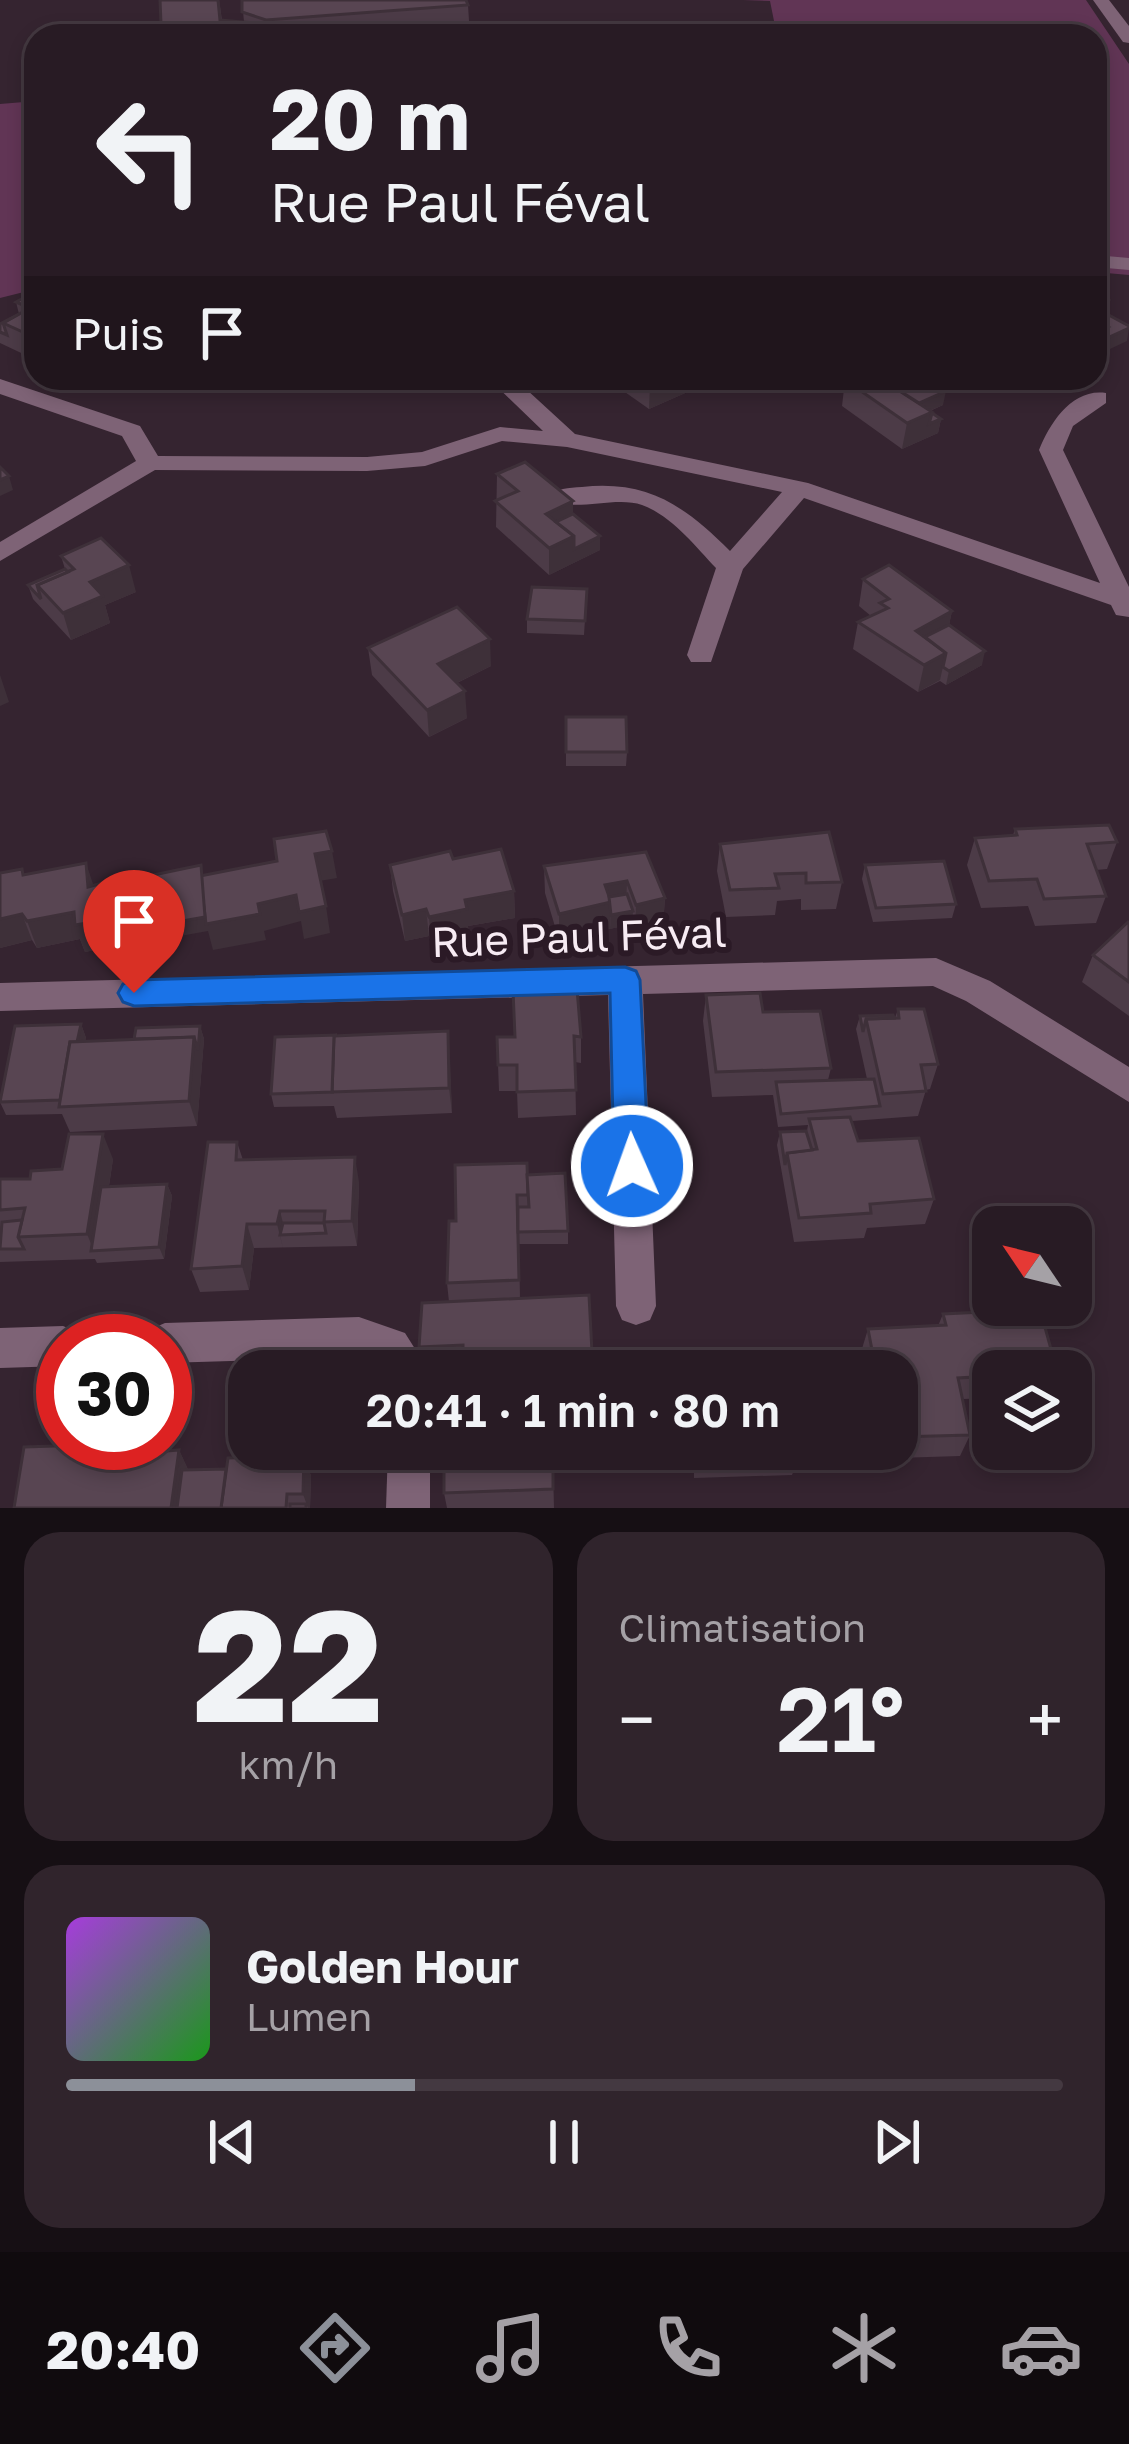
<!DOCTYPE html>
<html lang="fr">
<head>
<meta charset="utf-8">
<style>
  :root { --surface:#281b24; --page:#30242c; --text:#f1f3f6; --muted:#a5a1a6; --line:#443941; --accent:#8c9099 }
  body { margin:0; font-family:"Golos Text",sans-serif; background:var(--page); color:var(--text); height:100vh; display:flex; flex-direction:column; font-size:45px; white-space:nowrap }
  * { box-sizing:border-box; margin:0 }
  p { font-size:39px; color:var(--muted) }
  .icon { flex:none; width:66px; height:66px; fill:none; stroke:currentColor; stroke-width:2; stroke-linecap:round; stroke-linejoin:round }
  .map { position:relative; height:1508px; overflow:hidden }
  .side { display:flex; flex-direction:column; gap:24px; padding:24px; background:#160f14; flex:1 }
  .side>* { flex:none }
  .guide { position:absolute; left:24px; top:24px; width:1083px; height:366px; border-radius:36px; box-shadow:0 6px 18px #0003,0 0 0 3px var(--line); background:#281b24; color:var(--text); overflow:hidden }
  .needle { width:78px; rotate:305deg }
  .tools { position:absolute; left:972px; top:1206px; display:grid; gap:24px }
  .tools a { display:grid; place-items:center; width:120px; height:120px; border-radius:24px; background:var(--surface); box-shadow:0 6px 18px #0003,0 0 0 3px var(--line); font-size:60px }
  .speed { position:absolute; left:36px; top:1314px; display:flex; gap:24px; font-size:60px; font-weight:700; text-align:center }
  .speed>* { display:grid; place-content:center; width:156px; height:156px; border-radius:50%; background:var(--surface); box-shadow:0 6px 18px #0003,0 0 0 3px var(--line); line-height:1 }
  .speed .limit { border:18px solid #d22; background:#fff; color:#111 }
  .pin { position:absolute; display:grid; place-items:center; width:102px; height:102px; color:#fff; margin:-123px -51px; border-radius:50% 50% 50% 0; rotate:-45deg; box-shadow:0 0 12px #0007 }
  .pin .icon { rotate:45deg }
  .me { position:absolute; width:132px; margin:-66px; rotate:358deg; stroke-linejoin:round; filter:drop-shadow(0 0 9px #0008) }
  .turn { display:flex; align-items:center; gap:42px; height:252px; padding:0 48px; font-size:54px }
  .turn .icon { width:156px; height:156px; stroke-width:2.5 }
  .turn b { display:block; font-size:84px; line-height:102px }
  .then { display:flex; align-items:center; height:114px; padding:0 48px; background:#0003; gap:24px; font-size:45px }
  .big { font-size:90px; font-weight:600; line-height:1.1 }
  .side .tile { flex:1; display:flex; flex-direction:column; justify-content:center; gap:18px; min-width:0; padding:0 42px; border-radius:36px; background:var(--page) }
  .side .dial { align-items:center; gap:0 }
  .dial b { font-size:156px; line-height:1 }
  .song { display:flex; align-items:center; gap:36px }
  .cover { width:144px; height:144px; border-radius:18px; background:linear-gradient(135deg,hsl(280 70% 55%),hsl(120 70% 35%)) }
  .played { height:12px; border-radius:6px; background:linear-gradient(90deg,var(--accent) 35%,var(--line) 35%) }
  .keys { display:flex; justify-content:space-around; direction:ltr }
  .heat { display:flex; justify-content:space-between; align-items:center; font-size:66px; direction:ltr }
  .side .tiles { flex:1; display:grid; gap:24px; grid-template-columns:1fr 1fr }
  .tile:last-child { grid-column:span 2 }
  .trip { position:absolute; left:228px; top:1350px; width:690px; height:120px; border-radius:36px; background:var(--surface); box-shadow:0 6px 18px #0003,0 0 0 3px var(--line); font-weight:600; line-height:120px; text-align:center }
  .menu { display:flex; height:192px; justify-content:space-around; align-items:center; background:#100b0e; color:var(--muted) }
  .menu .icon { width:84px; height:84px }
  .menu .selected { color:var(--accent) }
  .menu b { font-size:54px; color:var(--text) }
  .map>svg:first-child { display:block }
  .green { fill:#613555 }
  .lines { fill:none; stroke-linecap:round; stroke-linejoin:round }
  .lane { fill:#7e6376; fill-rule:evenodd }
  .street { fill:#7e6376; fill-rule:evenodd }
  .wall { fill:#4c3b47 }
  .shaded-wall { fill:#3e3039 }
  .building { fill:#584552; stroke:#3e3039; stroke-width:3 }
  .route { fill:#1a73e8; stroke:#114b97; stroke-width:3 }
  .labels { text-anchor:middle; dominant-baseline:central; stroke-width:12; stroke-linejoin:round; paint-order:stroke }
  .street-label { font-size:42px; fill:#f7ebf3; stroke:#2b1a26 }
</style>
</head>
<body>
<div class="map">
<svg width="1129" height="1508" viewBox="0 0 1129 1508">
  <rect width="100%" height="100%" fill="#352430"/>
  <!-- green -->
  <g class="green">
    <path d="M743,0H1086L1129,64V275L1095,272V36H777L770,1Z"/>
    <path d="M36,101V289L0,298V104Z"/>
  </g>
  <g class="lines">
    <!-- lane -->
    <path class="lane" d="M1095,255L1129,258V270L1095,267Z"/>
    <!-- street -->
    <g class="street">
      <path d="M1093,0H1109L1129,26V43L1123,42Z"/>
      <path d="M488,378H514L575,434L808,483L1100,583L1039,450C1050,423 1072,388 1106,393V403L1073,426L1063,450L1129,587V617L1116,615L1111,605L804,498L743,569L711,662H691L687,655L716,568C695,546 672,516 642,505C614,495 568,515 547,497C557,488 568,488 582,487C648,480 685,506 730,551L782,492L567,447L502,441L425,466L367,471L155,470L0,561V542L136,461L122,436L0,394V379L140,426L158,456L367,457L422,452L500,427L543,431Z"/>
      <path d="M936,958L990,981L1129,1067V1102L966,1001L933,986L643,994L656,1306L650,1320L636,1325L622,1320L616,1306L608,995L0,1011V983Z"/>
      <path d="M359,1317L405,1333L429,1371H383L378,1363L359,1357L165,1363V1341H145L151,1329L165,1323Z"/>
      <path d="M63,1326L77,1332L81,1341H63V1366L0,1368V1328Z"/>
      <path d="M388,1449H430V1508H386Z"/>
    </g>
  </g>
  <!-- wall -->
  <g class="wall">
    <path d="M219,0L222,20L244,22L242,0L468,5L470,36H128Z"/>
    <path d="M36,291V360L0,343V324L19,314L16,302Z"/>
    <path d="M605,378H693L692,390L649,409Z"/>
    <path d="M851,378H927L943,405L930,411L941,419L938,433L902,449L842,406L845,380Z"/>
    <path d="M497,474L573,514L600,550L549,575L496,527Z"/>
    <path d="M61,556L136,592L105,605L110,623L71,640L33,599L28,585L65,569Z"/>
    <path d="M863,579L952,611L949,625L982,665L946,685L940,681L918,692L853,649L858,622L871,616L859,606Z"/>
    <path d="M587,589L584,635L527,633V619Z"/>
    <path d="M368,648L491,666L457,683L467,718L429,737L372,675Z"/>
    <path d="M566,717L627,752L626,766H566Z"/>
    <path d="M1015,829L1117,842L1107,869L1096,870L1106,896L1096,923L1035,926L1028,906L981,908L967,865L975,838L1013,835Z"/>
    <path d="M720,844L842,882L836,909L801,910V899L777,901L775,915L726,917L717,871Z"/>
    <path d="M646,852L665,898L663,925L635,932L632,924L559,940L545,893L544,866Z"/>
    <path d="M453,859L514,891L515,918L468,926L469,936L431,943L429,936L405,941L393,891L390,865Z"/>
    <path d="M865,865L956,904L952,918L873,922L862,879Z"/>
    <path d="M24,875L93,886L115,909V946L85,952L80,939L37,948L32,940L0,948Z"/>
    <path d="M1129,923V1016L1082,982L1093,955Z"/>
    <path d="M706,995L763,1012L831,1068L828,1080L867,1079L856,1029L860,1016L895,1018L898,1009L938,1064L930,1089L926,1090L918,1116L852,1121L858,1141L934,1199L925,1224L867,1228L864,1238L794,1242L777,1145L780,1132L807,1131L808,1125L778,1127L773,1095L712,1097L703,1021Z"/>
    <path d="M81,1024L86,1038L85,1041L134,1039L200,1026L204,1039L197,1126L70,1132L62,1114L6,1115L0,1102Z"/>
    <path d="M448,1031L452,1113L337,1118L334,1106L274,1107L271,1094Z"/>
    <path d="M497,1037H581V1063L575,1062L576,1115L518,1118L517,1091H499Z"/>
    <path d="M237,1142L243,1160L359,1182L357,1246L254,1248L249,1290L200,1292L191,1269Z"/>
    <path d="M113,1159L109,1186L167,1184L172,1196L164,1259L97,1263L95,1259L0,1262V1179H30L62,1169Z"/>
    <path d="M527,1175L568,1231V1244H519V1241L520,1298L593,1371L421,1358L419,1347L449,1302L447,1283L456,1221Z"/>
    <path d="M943,1314L993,1371V1398L963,1399L970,1435L960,1456L865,1459L863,1449H897V1371H865L861,1352L868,1329L938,1326Z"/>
    <path d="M115,1444L121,1454L179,1450L188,1470L226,1469L304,1455L311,1476L310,1508H14Z"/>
    <path d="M444,1449H597L596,1465L553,1468L554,1508H447L444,1493Z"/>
    <path d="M655,1449H793L796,1465L792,1475L694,1478V1468H656Z"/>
  </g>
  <!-- shaded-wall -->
  <g class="shaded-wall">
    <path d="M1108,300L1101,326L1095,329V306Z"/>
    <path d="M1108,327L1129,328L1127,341L1095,356V333Z"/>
    <path d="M661,378H693L692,390L649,409L650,383Z"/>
    <path d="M903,378H927L924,393L899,404L889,384Z"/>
    <path d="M946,391L943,405L915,417L917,404Z"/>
    <path d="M932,412L929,424L941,419L938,433L902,449L907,423Z"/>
    <path d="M0,470L9,476L13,490L0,496Z"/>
    <path d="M573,501V528L557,535L546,514Z"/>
    <path d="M574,536H600V550L549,575V548Z"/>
    <path d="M129,565L136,592L105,605L110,623L71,640L63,613L90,582Z"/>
    <path d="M952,611L946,639L923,651L916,631Z"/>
    <path d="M490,639L491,666L440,691L438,664Z"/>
    <path d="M985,651L982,665L946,685L949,671Z"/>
    <path d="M946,653L940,680L918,692L924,665Z"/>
    <path d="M0,675L9,702L0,706Z"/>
    <path d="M465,691L467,718L429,737L427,710Z"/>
    <path d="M332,851L337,878L319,881L315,854Z"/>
    <path d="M86,863L95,890L88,887Z"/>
    <path d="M201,865L204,879L258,904L296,895L326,906L330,933L304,939L301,921L264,931L266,940L213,950L208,931L147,942L143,928Z"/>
    <path d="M627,881L626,908L611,911L610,929L559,940V914L605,885Z"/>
    <path d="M106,882L115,909V946L85,952L80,939L37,948L27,921Z"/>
    <path d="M514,891L515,918L468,926L469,936L431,943L429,917L465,900Z"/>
    <path d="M665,898L663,925L635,932L636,905Z"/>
    <path d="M426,909L429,936L405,941L402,915Z"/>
    <path d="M633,911L632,924L610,929L611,915Z"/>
    <path d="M22,914L32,940L0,948V919Z"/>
    <path d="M81,1024L86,1038L74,1106L67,1100Z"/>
    <path d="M200,1026L204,1039L197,1126L189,1101L194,1037Z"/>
    <path d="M448,1031L450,1057L452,1113L449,1088Z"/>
    <path d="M103,1134L113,1159L99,1251H94L87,1234Z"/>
    <path d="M355,1157L359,1182L357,1246L352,1221Z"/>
    <path d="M167,1184L172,1196L164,1259L159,1247Z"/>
    <path d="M280,1211L286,1235H280L283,1248L277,1224Z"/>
    <path d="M247,1224L254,1248L249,1290L242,1266Z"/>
    <path d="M179,1450L189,1471L184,1508H171Z"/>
    <path d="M304,1455L311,1476L310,1508H308L303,1494Z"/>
  </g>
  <!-- building -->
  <g class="building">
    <path d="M160,0H218L220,20L254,23L278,31L208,36H128V26L161,24Z"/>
    <path d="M242,0H466L468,5L266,20L242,12Z"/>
    <path d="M36,291V338L3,323L30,308L16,302Z"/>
    <path d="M1095,293L1108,300L1095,306Z"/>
    <path d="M1105,313L1129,326V328L1105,339L1108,327L1095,320V317Z"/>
    <path d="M19,314L3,323L7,335L0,332V324Z"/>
    <path d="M1095,320L1108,327L1095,333Z"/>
    <path d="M643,378H661L650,383Z"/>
    <path d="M672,378H688L671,386Z"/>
    <path d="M851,378H903L889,384L932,412L907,423L845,380Z"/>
    <path d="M927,379L946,391L919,403L900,391Z"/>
    <path d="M932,413L941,419L929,424Z"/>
    <path d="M525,462L573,501L546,514L574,536L549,548L495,501L518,491L497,474Z"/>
    <path d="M0,467L9,476L0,480Z"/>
    <path d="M573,514L600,536L574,549V536L556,522Z"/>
    <path d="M101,538L129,565L90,582L103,596L63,613L37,585L74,569L61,556Z"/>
    <path d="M889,565L952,611L916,631L946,653L924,665L858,622L888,608L880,603L889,599L863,579Z"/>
    <path d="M65,569L68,572L37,585L41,599L28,585Z"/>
    <path d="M532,587L587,589L585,621L527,619Z"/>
    <path d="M457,607L490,639L438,664L465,691L427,710L368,648Z"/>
    <path d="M949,625L985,651L949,671L943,667L946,653L925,637Z"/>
    <path d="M566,717H626L627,752H566Z"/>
    <path d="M1109,825L1117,842L1087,844L1106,896L1044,899L1037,879L989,881L975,838L1017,835L1015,829Z"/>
    <path d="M326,831L332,851L315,854L326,906L299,912L296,895L258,904L260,914L206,924L200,876L277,861L274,839Z"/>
    <path d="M829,832L842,882L806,883V873L775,874L779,888L730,890L720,844Z"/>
    <path d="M501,849L514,891L465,900L467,909L429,917L426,909L402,915L390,865L450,851L453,859Z"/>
    <path d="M646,852L665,898L636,905L627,881L605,885L611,902L559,914L544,866Z"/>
    <path d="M944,861L956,904L876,908L865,865Z"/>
    <path d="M86,863L88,887L106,882V920L75,925L74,912L27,921L22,914L0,919V873L22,869L23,875Z"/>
    <path d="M201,865L205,917L143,928L139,878Z"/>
    <path d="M627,894L633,911L611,915L609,897Z"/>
    <path d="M1128,922L1129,923V982L1093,955Z"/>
    <path d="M577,989L581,1037L574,1036L576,1090L517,1092V1065H498L497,1037H515L513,991Z"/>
    <path d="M760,993L763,1012L820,1011L831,1068L716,1072L706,995Z"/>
    <path d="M898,1009H924L938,1064L921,1065L926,1091L883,1094L866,1019L899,1018Z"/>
    <path d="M893,1015L894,1018L866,1019L863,1032L860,1016Z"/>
    <path d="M81,1024L77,1042H70L60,1100L0,1102L15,1026Z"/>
    <path d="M200,1026L198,1050L194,1037L134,1039L136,1028Z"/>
    <path d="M448,1031L449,1088L332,1092L334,1036Z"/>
    <path d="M337,1035L334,1036L332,1092H334L271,1094L275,1037Z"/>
    <path d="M194,1037L189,1101L59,1107L70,1042Z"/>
    <path d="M874,1079L880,1106L781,1114L776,1082Z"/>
    <path d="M850,1117L858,1141L919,1138L934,1199L870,1204L871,1213L799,1218L787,1153L817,1149L809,1119Z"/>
    <path d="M806,1131L812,1150L787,1153L785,1165L780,1132Z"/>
    <path d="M69,1134H103L87,1234L18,1237L25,1208L0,1210V1179H30L31,1171L62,1169Z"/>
    <path d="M208,1142H237L236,1160L355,1157L352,1221L324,1222L325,1211H280L277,1224H247L242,1266L191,1269Z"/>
    <path d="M527,1163L528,1195H517L519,1280L447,1283L449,1221H456L455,1165Z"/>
    <path d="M565,1173L568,1231L518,1232V1207H529L527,1175Z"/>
    <path d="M167,1184L159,1247L91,1251L101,1187Z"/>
    <path d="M22,1220L18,1237L24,1249H0L2,1222Z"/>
    <path d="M283,1223H324L326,1233L280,1235Z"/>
    <path d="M589,1295L593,1371H463V1345L419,1347L422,1303Z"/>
    <path d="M1040,1309L1057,1371H993V1376L958,1378L970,1435L897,1437V1371H876L868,1329L946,1325L943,1314Z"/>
    <path d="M784,1351L786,1371H654V1368L720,1367L719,1355Z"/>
    <path d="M463,1356V1371H420L421,1358Z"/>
    <path d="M115,1444L114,1455L179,1450L171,1508H14L24,1447Z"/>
    <path d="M444,1449H553V1489L444,1493Z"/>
    <path d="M697,1449H793L796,1465L695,1467Z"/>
    <path d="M304,1455L303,1494H287L286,1508H221L228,1458Z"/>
    <path d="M226,1469L221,1508H177L182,1470Z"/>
    <rect x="290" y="1504" width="16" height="4"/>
  </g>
  <!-- route -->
  <path class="route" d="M625,967L636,971L640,980L649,1166L644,1177L632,1182L619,1177L614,1166L610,993L134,1006L123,1002L118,993L123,984L134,980Z"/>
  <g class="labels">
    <!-- street labels -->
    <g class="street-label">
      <text transform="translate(579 936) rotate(-2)">Rue Paul Féval</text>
    </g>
  </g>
</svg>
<div class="tools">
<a><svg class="needle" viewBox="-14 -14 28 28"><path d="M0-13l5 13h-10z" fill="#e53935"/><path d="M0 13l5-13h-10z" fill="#a5a1a6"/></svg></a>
<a><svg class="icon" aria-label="layers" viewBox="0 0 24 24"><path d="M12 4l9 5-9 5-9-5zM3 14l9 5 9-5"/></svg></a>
</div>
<div class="speed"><div class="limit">30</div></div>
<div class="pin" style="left:134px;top:993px;background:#d93025"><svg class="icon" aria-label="arrive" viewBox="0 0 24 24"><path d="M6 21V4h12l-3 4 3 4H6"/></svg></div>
<svg class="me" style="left:632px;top:1166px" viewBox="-20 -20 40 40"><circle r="17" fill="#1a73e8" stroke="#fff" stroke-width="3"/><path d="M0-11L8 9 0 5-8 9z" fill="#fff"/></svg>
<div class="trip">20:41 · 1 min · 80 m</div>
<div class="guide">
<div class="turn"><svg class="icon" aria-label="left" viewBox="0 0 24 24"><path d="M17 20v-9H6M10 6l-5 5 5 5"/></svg><div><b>20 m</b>Rue Paul Féval</div></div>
<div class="then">Puis<svg class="icon" aria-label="arrive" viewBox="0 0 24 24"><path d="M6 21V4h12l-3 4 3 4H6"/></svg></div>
</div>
</div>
<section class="side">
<div class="tiles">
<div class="tile dial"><b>22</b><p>km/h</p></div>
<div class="tile"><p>Climatisation</p>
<div class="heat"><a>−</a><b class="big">21°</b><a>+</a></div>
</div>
<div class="tile">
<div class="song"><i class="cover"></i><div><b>Golden Hour</b><p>Lumen</p></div></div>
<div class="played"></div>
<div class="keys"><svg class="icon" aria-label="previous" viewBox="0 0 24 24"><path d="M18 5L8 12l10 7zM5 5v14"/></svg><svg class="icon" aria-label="pause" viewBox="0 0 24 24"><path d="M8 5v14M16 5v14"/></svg><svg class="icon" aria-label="next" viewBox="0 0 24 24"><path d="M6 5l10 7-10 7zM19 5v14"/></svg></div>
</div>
</div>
</section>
<nav class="menu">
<b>20:40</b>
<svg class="icon selected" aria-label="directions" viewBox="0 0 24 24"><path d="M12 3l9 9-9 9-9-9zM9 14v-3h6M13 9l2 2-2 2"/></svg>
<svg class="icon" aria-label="music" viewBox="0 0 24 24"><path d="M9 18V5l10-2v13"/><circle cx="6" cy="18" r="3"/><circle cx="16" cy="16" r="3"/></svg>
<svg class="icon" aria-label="phone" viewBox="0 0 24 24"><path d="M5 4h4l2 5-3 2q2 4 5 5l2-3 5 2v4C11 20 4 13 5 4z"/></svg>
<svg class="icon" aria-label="climate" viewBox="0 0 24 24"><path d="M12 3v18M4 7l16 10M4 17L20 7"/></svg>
<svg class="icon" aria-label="car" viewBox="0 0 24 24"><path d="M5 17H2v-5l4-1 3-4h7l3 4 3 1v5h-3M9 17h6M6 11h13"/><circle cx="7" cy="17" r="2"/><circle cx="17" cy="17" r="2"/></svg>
</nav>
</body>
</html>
